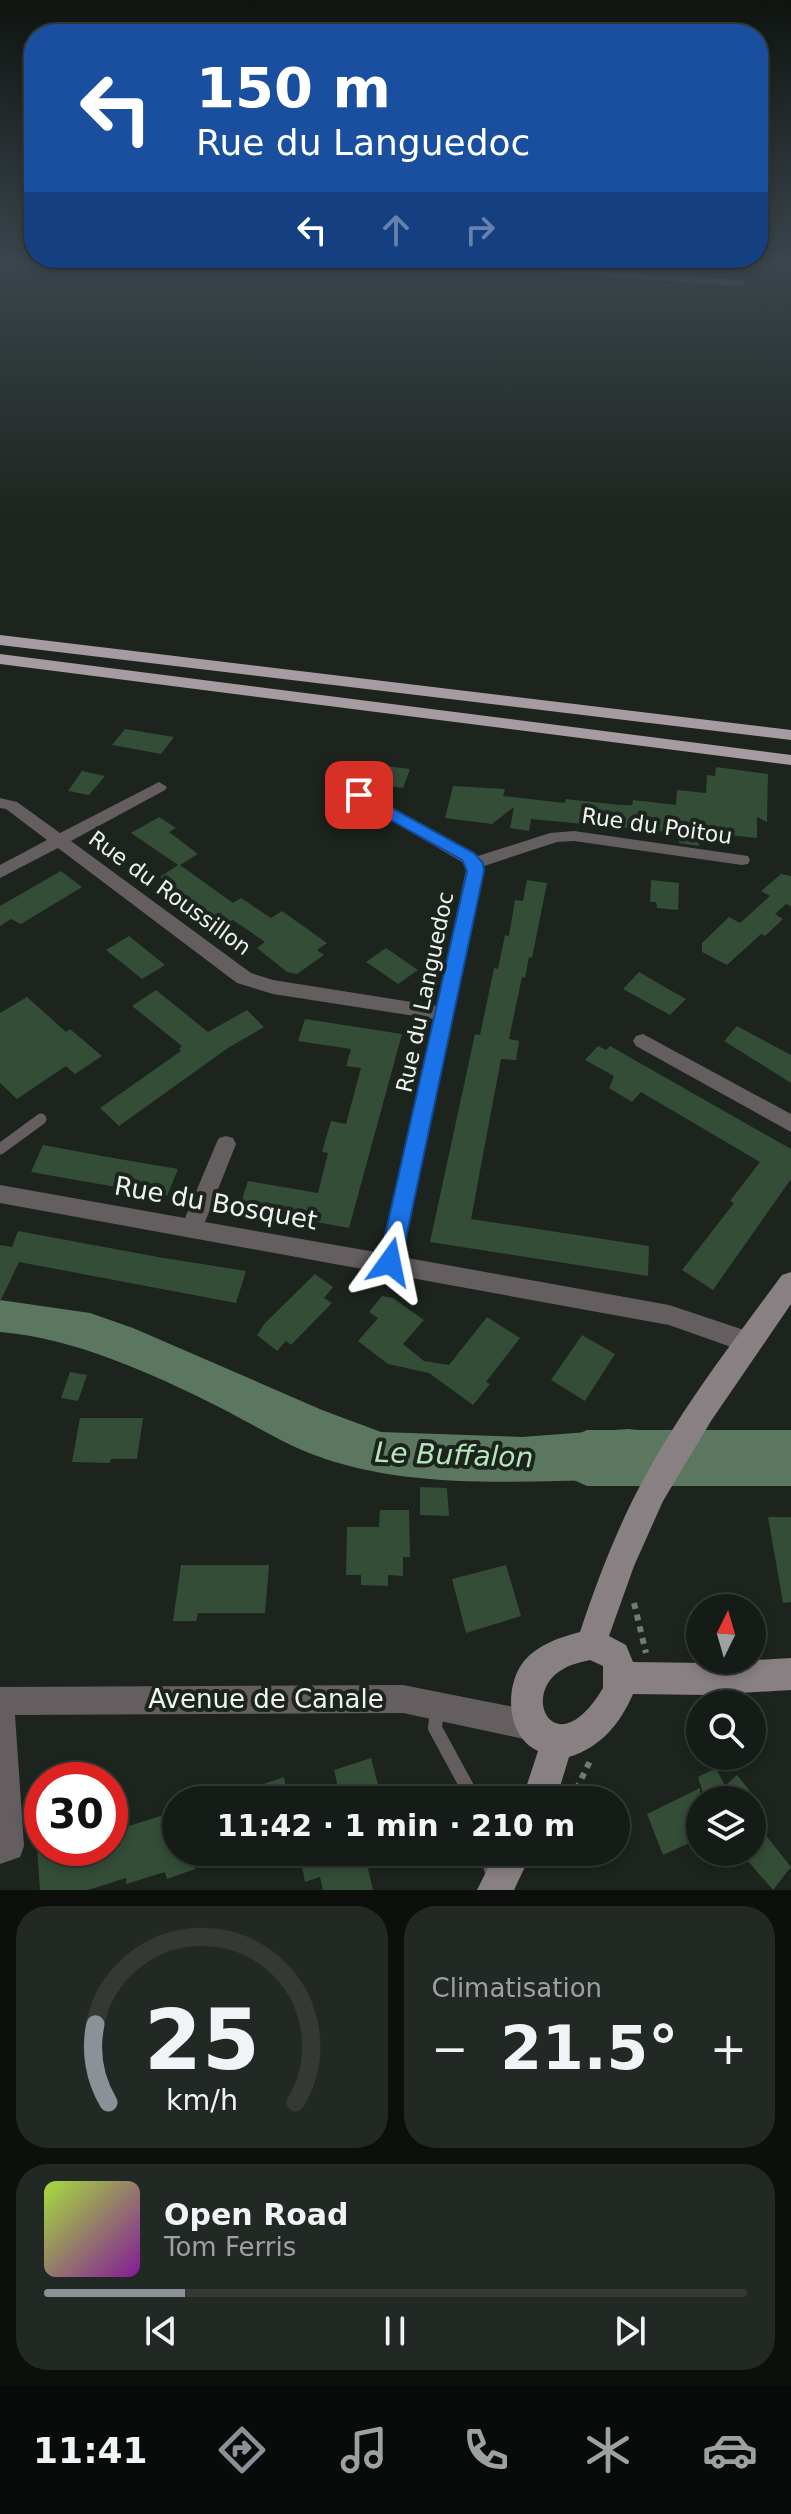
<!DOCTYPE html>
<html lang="fr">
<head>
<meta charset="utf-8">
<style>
  :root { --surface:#151b16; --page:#222823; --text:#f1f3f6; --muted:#9da1a1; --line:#343935; --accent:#8c9099 }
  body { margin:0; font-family:"DejaVu Sans",sans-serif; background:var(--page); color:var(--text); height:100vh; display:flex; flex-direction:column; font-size:30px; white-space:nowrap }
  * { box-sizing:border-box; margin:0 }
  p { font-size:26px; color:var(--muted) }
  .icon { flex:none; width:44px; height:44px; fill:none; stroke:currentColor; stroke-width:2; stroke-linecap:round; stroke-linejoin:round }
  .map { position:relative; height:1890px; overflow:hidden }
  .drawer { display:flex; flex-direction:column; gap:16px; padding:16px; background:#0c0f0c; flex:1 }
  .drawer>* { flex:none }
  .guide { position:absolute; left:24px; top:24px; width:744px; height:244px; border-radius:32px; box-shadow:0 4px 12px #0003,0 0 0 2px var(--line); background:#1a4fa0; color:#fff; overflow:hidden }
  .needle { width:52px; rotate:5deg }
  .buttons { position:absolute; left:686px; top:1594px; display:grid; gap:16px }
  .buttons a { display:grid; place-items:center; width:80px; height:80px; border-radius:50%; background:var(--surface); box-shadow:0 4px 12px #0003,0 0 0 2px var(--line); font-size:40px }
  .speed { position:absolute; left:24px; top:1762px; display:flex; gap:16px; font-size:40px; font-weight:700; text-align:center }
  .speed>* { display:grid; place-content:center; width:104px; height:104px; border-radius:50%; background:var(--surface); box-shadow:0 4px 12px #0003,0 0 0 2px var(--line); line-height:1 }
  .speed .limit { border:12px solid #d22; background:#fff; color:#111 }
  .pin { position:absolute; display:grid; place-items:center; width:68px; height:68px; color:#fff; margin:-34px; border-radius:16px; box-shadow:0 4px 12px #0006 }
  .me { position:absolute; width:88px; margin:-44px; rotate:12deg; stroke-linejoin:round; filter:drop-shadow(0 0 6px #0008) }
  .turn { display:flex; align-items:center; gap:28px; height:168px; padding:0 40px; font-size:36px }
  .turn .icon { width:104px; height:104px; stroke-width:2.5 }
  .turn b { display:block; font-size:56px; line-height:68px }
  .lanes { display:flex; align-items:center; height:76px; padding:0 40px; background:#0003; justify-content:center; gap:40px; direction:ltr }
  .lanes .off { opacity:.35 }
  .big { font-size:60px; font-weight:700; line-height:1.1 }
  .drawer .tile { flex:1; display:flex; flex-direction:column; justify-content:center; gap:12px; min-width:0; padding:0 28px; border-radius:32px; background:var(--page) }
  .drawer .dial { align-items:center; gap:0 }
  .dial svg { height:208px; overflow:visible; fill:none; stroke:var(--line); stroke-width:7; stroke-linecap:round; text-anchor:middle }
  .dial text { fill:var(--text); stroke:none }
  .song { display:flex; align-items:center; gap:24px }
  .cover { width:96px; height:96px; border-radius:12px; background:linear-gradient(135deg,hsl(80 70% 55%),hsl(290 70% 35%)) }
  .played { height:8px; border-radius:4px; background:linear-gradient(90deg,var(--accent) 20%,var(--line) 20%) }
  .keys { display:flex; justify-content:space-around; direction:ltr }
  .heat { display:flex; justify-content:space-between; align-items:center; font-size:44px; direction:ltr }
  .drawer .tiles { flex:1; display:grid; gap:16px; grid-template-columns:1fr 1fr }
  .tile:last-child { grid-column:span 2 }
  .trip { position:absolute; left:162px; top:1786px; width:468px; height:80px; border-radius:40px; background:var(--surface); box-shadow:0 4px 12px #0003,0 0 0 2px var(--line); font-weight:700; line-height:80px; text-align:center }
  .tabs { display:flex; height:128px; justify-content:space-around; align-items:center; background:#080b09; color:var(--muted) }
  .tabs .icon { width:56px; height:56px }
  .tabs .current { color:var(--accent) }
  .tabs b { font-size:36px; color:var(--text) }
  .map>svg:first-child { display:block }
  .water { fill:#5c775f }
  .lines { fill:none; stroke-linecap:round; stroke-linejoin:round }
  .river { fill:#5c775f; fill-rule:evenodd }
  .building { fill:#334d37 }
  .path { stroke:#737a74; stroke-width:6; stroke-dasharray:6 6; stroke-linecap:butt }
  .lane-far1 { stroke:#645e61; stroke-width:11 }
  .lane { stroke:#645e61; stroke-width:14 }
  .street { fill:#645e61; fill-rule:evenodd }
  .secondary { fill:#898084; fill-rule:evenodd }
  .primary { fill:#a69ba0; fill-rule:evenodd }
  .route { fill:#1a73e8; stroke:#114b97; stroke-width:2 }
  .labels { text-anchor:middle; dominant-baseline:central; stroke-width:8; stroke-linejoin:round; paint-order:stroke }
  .street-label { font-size:22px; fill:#eef4ef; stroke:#1c241d }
  .near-street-label { font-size:26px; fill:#eef4ef; stroke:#1c241d }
  .near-water-label { font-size:28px; font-style:italic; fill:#b5e7bc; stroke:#1c241d }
</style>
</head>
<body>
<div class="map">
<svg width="791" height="1890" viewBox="0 0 791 1890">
  <rect width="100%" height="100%" fill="#1c241d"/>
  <!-- water -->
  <g class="water">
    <path d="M0,1300L90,1313L133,1328L322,1410L381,1432L522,1437L628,1429L658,1432L627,1480C523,1480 408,1492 309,1453C277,1440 247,1421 217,1406C151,1373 74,1338 0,1332Z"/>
    <path d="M715,1438H791V1470H697Z"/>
  </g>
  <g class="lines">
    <!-- river -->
    <path class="river" d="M587,1430H791V1486H587L567,1477L559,1458L567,1439Z"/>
  </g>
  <!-- building -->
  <g class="building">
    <path d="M125,729L174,737L161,754L112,745Z"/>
    <path d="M386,766L410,769L403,788L380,785Z"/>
    <path d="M716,767L768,774L767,822L757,817V838L699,832V846L679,843L680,833L531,819L529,831L510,828L514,807L492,824L445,818L453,786L505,789L503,796L565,803L566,799L620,805H632L633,800L676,805L677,790L706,793L707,775L715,776Z"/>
    <path d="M82,771L105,776L89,795L68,791Z"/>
    <path d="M159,817L176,828L169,832L198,854L180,865L233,903L241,898L271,918L282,911L327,943L317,950L324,955L297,974L287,972L257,948L265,942L233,920L225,925L160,877L178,865L131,833Z"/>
    <path d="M61,871L82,887L21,924L11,919L0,926V906Z"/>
    <path d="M781,874L791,876V906L786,904L775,914L783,919L765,936L761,934L727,965L702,952V943L729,917L740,923L770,896L761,891Z"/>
    <path d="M527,880L547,883L532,958L529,957L525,978L522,977L509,1039L519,1041L516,1060L501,1059L471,1219L649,1246L648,1276L430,1242L475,1034L480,1035L494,968L498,969L505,935L509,936L515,900L523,901Z"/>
    <path d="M651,880L679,883L678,910L657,908L656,902H650Z"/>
    <path d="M129,936L165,965L142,979L106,950Z"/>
    <path d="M386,948L418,970L398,984L366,962Z"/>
    <path d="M639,972L670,990L686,999L670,1015L623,989Z"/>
    <path d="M156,990L208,1032L247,1010L264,1027L228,1048L119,1126L100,1108L181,1051L179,1049L182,1046L132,1006Z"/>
    <path d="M27,997L66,1032L70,1029L102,1056L75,1074L66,1066L17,1099L0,1083V1013Z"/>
    <path d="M305,1019L402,1034L349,1228L239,1208L248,1181L318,1193L328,1153L322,1152L331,1121L346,1124L361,1068L346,1066L351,1049L298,1041Z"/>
    <path d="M737,1026L791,1055V1083L724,1041Z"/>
    <path d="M598,1046L606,1050L610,1046L791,1149V1179L713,1290L682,1270L734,1203L730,1201L760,1162L641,1092L632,1102L609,1088L614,1076L585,1060Z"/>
    <path d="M43,1145L102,1156L178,1169L167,1196L31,1172Z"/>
    <path d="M18,1231L158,1257L246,1271L236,1303L19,1262L0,1302V1245L12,1247Z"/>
    <path d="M315,1274L333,1287L324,1298L332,1303L291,1345L286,1341L277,1351L257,1335L265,1323Z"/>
    <path d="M382,1296L393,1298L424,1320L403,1344L424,1361L449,1365L487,1317L520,1338L486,1382L490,1384L473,1405L429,1373L388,1364L358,1341L378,1318L369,1312Z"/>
    <path d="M582,1335L615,1354L585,1401L551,1380Z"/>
    <path d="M70,1372L87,1375L78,1401L61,1398Z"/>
    <path d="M80,1418H143L137,1459H111L110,1463L72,1462Z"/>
    <path d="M420,1487L447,1488L449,1516L420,1515Z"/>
    <path d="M380,1510H409L410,1557H403V1576L388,1575V1586L361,1585V1575H346L347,1527H379Z"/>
    <path d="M768,1517H791V1602L783,1603Z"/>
    <path d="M181,1565H269L265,1613H198L196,1621H173Z"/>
    <path d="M506,1565L521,1616L466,1633L452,1579Z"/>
    <path d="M371,1758L382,1800H341L334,1770Z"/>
    <path d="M716,1768L725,1786L737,1775L757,1800H705L698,1777Z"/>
    <path d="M284,1777L288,1800H225V1797Z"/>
    <path d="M700,1788V1838L663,1855L647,1814Z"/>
    <path d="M176,1811V1852H193L195,1869L167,1879L165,1872L126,1884V1878L88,1890H40L37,1848H110V1832Z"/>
    <path d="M752,1818L791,1867L773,1890L740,1852H752Z"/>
    <path d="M299,1852H364L373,1890H323L320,1877L305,1882Z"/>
  </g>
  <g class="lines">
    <!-- path -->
    <g class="path">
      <path d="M634,1603L646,1653"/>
      <path d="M571,1800L591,1759"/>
    </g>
    <!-- lane-far1 -->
    <path class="lane-far1" d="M0,1149L41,1119"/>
    <!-- lane -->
    <g class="lane">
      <path d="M437,1709L435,1728L474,1800"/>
      <path d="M486,1852L493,1876"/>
    </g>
    <!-- street -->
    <g class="street">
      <path d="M379,261H420L742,280L746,283L742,286Z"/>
      <path d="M159,782L167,787L165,790L71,841L251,973L273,980L437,1006L467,865L353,798L351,795L353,792H365L478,856L550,833L574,831L748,856L750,860L748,864L742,865L574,841L557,842L484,866L402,1257L669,1305L756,1334L760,1342L756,1350L748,1353L669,1325L0,1203V1185L185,1218L216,1144L219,1138L226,1136L233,1138L236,1144L205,1222L381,1253L434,1019L273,994L237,983L58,848L0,878V865L47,840L6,809L0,808V798L17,802L60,833Z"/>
      <path d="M643,1034L791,1114V1132L636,1046L633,1041L636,1036Z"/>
      <path d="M403,1685L529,1710L539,1715L544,1725L539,1735L529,1740L403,1713L15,1715L24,1846L20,1857L0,1864V1687Z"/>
    </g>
    <!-- secondary -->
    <g class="secondary">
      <path d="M791,1272V1304L711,1421L663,1501L634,1566L609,1636L626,1645L633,1662L707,1663L791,1658V1690L707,1695L633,1694C620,1724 601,1747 569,1757L556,1800H522L538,1751C506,1737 504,1686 524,1661C539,1644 558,1638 580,1632C597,1581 616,1531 641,1484C680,1410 732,1343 782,1275ZM590,1660L603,1666V1688C555,1769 517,1692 565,1668C572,1664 582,1662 590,1660Z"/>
      <path d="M496,1852H532L514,1890H477Z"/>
    </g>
    <!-- primary -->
    <g class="primary">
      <path d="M0,635L791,730V740L0,645Z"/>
      <path d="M0,654L791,755V765L0,664Z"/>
    </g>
  </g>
  <!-- sky -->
  <linearGradient id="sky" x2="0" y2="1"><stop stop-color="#0f1410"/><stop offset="0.5" stop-color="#3a454c"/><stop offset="1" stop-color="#3a454c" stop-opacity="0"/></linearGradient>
  <rect width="791" height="525" fill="url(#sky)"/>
  <!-- route -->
  <path class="route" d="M359,790L474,853L483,863L484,871L401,1262L398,1269L390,1272L382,1269L379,1262L467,871L462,860L353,799L351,795Z"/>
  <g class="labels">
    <!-- street labels -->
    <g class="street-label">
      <text transform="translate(657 826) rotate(8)">Rue du Poitou</text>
      <text transform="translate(170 893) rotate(36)">Rue du Roussillon</text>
      <text transform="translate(425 992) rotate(-78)">Rue du Languedoc</text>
    </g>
    <!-- near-street labels -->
    <g class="near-street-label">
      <text transform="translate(216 1203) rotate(10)">Rue du Bosquet</text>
      <text x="266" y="1699">Avenue de Canale</text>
    </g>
    <!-- near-water labels -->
    <g class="near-water-label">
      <text transform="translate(454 1455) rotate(2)">Le Buffalon</text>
    </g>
  </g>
</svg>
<div class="buttons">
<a><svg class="needle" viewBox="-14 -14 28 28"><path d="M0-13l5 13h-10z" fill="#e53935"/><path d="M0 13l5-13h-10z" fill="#9da1a1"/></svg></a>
<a><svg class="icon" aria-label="search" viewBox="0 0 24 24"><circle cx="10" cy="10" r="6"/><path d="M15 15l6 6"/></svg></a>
<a><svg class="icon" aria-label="layers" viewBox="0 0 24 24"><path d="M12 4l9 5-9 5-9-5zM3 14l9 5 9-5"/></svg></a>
</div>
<div class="speed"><div class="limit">30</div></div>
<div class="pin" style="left:359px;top:795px;background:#d93025"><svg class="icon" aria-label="arrive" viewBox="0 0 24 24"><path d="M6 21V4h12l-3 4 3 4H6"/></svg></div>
<svg class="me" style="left:390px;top:1262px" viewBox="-20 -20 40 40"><path d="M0-17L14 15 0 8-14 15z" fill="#1a73e8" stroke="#fff" stroke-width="4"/></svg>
<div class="trip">11:42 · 1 min · 210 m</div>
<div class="guide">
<div class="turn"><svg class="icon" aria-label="left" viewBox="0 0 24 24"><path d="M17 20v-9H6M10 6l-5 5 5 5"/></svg><div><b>150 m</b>Rue du Languedoc</div></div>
<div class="lanes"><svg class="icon" aria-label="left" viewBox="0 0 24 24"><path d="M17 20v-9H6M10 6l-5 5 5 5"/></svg><svg class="icon off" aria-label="ahead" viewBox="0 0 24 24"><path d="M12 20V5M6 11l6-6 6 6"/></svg><svg class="icon off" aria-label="right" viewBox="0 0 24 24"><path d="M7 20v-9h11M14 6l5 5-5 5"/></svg></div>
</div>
</div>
<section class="drawer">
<div class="tiles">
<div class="tile dial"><svg viewBox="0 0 100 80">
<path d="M14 69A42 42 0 1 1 86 69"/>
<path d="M14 69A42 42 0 0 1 9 39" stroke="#8c9099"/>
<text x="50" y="56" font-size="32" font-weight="700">25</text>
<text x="50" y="72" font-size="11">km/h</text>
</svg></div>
<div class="tile"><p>Climatisation</p>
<div class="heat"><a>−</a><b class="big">21.5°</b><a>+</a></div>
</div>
<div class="tile">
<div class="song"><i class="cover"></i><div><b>Open Road</b><p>Tom Ferris</p></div></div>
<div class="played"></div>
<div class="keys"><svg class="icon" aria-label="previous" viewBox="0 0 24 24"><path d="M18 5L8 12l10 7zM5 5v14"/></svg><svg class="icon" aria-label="pause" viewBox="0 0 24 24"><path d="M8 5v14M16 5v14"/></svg><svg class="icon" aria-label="next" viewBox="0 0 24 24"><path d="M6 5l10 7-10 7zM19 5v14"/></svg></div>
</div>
</div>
</section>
<nav class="tabs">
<b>11:41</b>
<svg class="icon current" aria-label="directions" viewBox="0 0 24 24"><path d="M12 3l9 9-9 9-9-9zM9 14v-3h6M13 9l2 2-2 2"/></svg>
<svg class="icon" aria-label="music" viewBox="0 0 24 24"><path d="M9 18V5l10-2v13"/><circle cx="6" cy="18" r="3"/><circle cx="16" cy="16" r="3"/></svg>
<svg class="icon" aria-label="phone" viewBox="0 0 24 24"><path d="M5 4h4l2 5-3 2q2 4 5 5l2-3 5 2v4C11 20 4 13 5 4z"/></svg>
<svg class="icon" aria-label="climate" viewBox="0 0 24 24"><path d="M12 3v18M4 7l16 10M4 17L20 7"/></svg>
<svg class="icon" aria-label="car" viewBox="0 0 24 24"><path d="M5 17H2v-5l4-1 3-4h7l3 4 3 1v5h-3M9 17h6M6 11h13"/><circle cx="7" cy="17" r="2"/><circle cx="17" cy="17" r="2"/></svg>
</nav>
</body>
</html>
